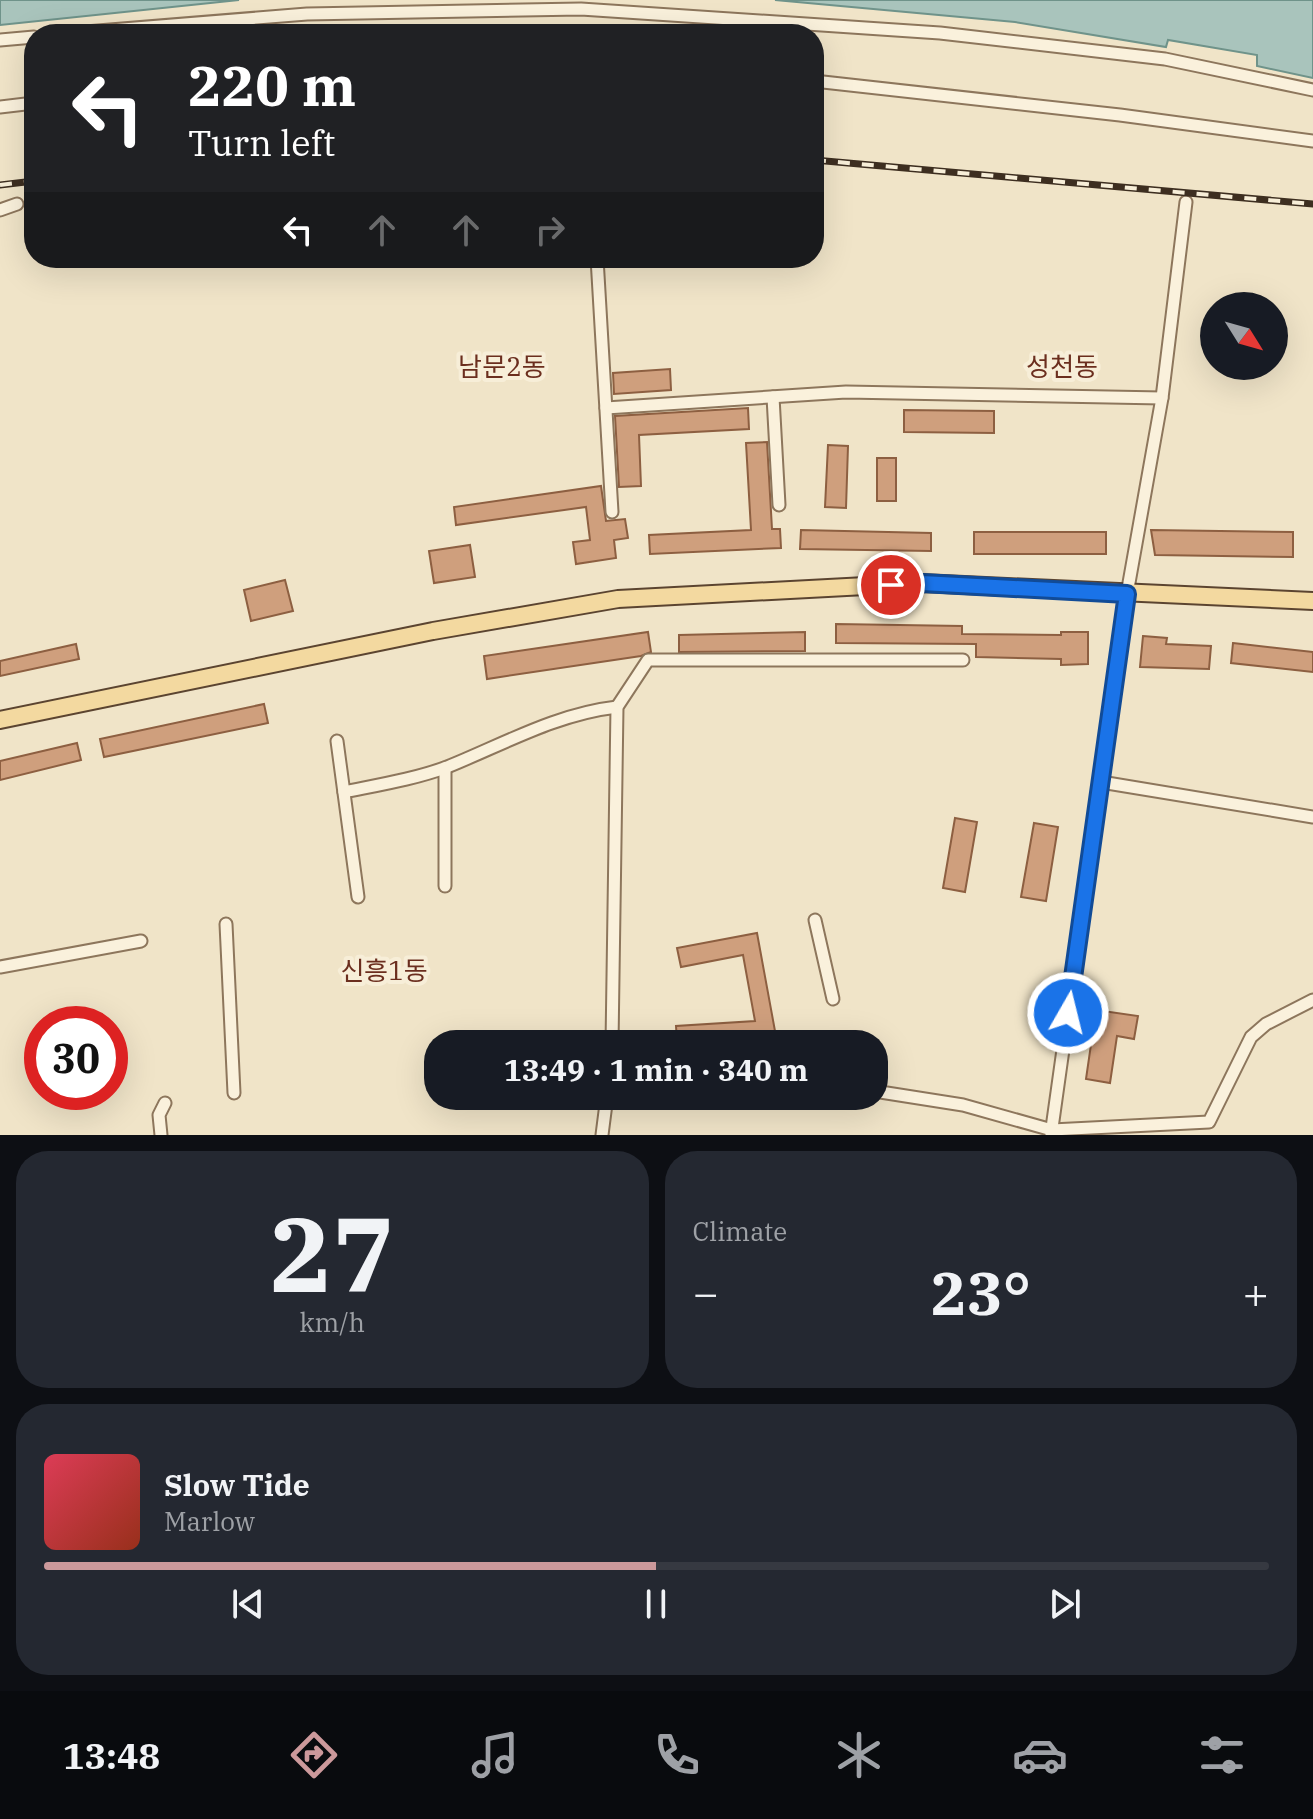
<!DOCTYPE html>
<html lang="en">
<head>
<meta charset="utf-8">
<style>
  :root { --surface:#171b24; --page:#242831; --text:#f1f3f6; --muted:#9ea1a6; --line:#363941; --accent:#cc999b }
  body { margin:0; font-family:"IBM Plex Serif","Noto Sans KR",serif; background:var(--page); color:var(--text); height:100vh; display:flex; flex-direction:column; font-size:30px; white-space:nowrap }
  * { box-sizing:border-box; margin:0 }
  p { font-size:26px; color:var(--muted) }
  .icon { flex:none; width:44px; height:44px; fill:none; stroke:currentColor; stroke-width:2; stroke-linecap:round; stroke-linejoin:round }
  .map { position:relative; height:1135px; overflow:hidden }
  .panel { display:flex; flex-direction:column; gap:16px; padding:16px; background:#0d0f14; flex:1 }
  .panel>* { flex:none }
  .banner { position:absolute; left:24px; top:24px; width:800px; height:244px; border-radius:32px; box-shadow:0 8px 32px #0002; background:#202124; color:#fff; overflow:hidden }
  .needle { width:52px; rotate:127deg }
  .tools { position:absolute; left:1200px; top:292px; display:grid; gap:16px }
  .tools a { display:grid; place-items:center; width:88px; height:88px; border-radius:50%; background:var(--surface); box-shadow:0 8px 32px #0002; font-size:40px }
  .speed { position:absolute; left:24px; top:1006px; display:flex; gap:16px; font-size:40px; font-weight:700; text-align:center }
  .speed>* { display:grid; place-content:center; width:104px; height:104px; border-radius:50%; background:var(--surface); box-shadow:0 8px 32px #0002; line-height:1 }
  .speed .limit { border:12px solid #d22; background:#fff; color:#111 }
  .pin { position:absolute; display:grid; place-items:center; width:68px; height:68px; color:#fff; margin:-34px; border:4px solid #fff; border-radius:50%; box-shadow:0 2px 8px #0007 }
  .me { position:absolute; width:88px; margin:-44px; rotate:8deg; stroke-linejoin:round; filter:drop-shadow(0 0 6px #0008) }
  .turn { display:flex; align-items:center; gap:28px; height:168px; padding:0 32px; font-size:36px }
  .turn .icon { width:104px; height:104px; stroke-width:2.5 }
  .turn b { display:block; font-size:56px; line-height:68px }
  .lanes { display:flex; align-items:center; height:76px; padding:0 32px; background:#0003; justify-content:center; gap:40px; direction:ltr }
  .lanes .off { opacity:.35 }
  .big { font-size:60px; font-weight:800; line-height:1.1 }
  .panel .card { flex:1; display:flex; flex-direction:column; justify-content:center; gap:12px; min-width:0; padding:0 28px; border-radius:32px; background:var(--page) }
  .panel .dial { align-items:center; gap:0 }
  .dial b { font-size:104px; line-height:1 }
  .song { display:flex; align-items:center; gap:24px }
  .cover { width:96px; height:96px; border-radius:12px; background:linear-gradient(135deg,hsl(350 70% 55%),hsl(10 70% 35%)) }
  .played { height:8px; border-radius:4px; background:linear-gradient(90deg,var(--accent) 50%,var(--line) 50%) }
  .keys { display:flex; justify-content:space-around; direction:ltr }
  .heat { display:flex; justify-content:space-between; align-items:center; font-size:44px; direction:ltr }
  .panel .tiles { flex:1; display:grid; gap:16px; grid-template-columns:1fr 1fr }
  .card:last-child { grid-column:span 2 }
  .trip { position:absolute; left:424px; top:1030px; width:464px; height:80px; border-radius:32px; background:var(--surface); box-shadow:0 8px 32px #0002; font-weight:800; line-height:80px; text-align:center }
  .menu { display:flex; height:128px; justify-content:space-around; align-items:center; background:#090b0e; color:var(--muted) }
  .menu .icon { width:56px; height:56px }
  .menu .active { color:var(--accent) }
  .menu b { font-size:36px; color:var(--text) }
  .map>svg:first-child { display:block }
  .water { fill:#a9c4bc; stroke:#6f938a; stroke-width:2 }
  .building { fill:#cf9f7d; stroke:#8d5f41; stroke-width:2 }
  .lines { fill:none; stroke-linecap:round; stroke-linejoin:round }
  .street-casing { stroke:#8d765c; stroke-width:15 }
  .primary-casing { stroke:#5b4430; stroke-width:20 }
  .street { stroke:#faf1dc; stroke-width:11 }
  .primary { stroke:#f3d9a0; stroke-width:16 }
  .rail-casing { stroke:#3d2e20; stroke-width:7 }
  .rail { stroke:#f7eed8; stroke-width:4; stroke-dasharray:12; stroke-linecap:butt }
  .route-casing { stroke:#114b97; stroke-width:20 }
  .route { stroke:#1a73e8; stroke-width:14 }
  .labels { text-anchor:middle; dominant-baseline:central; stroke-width:8; stroke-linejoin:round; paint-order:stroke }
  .neighbourhood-label { font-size:26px; fill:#6b2e1e; stroke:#f7eed8 }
</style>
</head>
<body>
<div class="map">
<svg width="1313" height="1135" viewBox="0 0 1313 1135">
  <rect width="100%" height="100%" fill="#f0e4c8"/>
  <!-- water -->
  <g class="water">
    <path d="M0,0H239L0,25Z"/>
    <path d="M775,0H1313V78L1257,66V55L1168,40L1166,47L1015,22Z"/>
  </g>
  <!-- building -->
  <g class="building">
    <path d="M670,369L671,390L614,394L613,373Z"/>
    <path d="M748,408L749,429L639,435L641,486L619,487L615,416Z"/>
    <path d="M904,410L994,411V433L904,432Z"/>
    <path d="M767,442L772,529H780L781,548L650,554L649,535L751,530L746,443Z"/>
    <path d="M828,445L848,446L846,508L825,507Z"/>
    <rect x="877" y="458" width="19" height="43"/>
    <path d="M601,486L606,521L625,519L628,538L614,540L616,558L576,564L573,542L590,540L586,507L456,525L454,507Z"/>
    <path d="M801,530L931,533V551L800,549Z"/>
    <path d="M1151,530L1293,532V557L1155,555Z"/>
    <rect x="974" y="532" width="132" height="22"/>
    <path d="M470,545L475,577L434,583L429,551Z"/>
    <path d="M285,580L293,611L251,621L244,590Z"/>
    <path d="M836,624L962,626V634L1061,635V632H1088V664L1061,665V659L976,657V644L836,643Z"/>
    <path d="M648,632L651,652L641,656L487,679L484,656Z"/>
    <path d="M805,632V651L679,652V635Z"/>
    <path d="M1143,636L1167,638L1166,644L1211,646L1209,669L1140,667Z"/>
    <path d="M1233,643L1313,652V672L1231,663Z"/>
    <path d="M76,644L79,659L0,676V661Z"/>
    <path d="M264,704L268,723L104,757L100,739Z"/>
    <path d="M77,743L81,760L0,780V761Z"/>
    <path d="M955,818L977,822L965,892L943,888Z"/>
    <path d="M1034,823L1058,827L1046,901L1021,897Z"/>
    <path d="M757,933L775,1031L749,1038L677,1042L676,1026L755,1021L743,955L681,967L677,948Z"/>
    <path d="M1096,1010L1138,1016L1134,1039L1117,1036L1110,1083L1086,1079Z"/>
  </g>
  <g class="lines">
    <defs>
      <g id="street">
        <path d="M61,34L307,14L581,9L940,33L1165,59L1313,90"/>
        <path d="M0,40L34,37"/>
        <path d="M814,81L1120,115L1313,141"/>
        <path d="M0,107L34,103"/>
        <path d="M0,210L17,204"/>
        <path d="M597,258L612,512"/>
        <path d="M773,397L779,505"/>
        <path d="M606,408L846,392L1162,398"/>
        <path d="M337,741L358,897"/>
        <path d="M445,768V886"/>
        <path d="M1101,782L1313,817"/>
        <path d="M344,792C378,785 415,779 447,767C504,744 556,714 617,707"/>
        <path d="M815,920L833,999"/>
        <path d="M226,924L234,1093"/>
        <path d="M0,967L141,941"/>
        <path d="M612,1044L617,707L648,660H963"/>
        <path d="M874,1091L963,1105L1052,1130L1209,1122L1251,1037L1266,1024L1313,1000"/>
        <path d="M161,1135L159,1115L165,1103"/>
        <path d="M602,1135L607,1096"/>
        <path d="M1051,1135L1127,594L1162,398L1186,202"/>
      </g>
      <path id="primary" d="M0,720L433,631L618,599L922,583L1313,601"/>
    </defs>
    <!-- street casing -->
    <use href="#street" class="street-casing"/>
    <!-- primary casing -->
    <use href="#primary" class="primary-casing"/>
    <!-- street -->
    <use href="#street" class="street"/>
    <!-- primary -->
    <use href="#primary" class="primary"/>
    <defs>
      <g id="rail">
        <path d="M814,160L1313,204"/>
        <path d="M0,185L34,181"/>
      </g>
    </defs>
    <!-- rail casing -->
    <use href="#rail" class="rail-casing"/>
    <!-- rail -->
    <use href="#rail" class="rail"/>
  </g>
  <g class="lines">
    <defs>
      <path id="route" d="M891,585L922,583L1127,594L1068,1013"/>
    </defs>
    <!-- route casing -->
    <use href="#route" class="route-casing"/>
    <!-- route -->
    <use href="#route" class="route"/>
  </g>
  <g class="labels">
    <!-- neighbourhood labels -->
    <g class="neighbourhood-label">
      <text x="502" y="366">남문2동</text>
      <text x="1062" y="366">성천동</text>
      <text x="384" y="970">신흥1동</text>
    </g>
  </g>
</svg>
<div class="tools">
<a><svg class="needle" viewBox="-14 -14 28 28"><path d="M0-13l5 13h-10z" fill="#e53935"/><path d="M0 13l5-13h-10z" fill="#9ea1a6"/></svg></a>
</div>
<div class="speed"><div class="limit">30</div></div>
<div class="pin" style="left:891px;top:585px;background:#d93025"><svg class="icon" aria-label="arrive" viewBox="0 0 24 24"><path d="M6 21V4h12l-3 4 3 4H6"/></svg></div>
<svg class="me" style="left:1068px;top:1013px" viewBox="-20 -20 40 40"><circle r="17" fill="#1a73e8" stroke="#fff" stroke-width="3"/><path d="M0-11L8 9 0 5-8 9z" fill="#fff"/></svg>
<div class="trip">13:49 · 1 min · 340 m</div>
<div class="banner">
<div class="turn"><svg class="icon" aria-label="left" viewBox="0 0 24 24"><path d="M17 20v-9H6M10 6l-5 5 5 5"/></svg><div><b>220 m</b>Turn left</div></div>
<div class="lanes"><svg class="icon" aria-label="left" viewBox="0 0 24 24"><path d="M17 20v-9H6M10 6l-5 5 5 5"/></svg><svg class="icon off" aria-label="ahead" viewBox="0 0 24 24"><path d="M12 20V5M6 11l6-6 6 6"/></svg><svg class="icon off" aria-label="ahead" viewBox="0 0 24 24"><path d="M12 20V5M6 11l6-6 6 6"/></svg><svg class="icon off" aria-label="right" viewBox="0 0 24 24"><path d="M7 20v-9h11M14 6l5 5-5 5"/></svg></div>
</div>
</div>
<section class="panel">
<div class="tiles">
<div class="card dial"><b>27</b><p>km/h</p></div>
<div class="card"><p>Climate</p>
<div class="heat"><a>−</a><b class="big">23°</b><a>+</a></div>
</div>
<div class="card">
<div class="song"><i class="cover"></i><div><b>Slow Tide</b><p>Marlow</p></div></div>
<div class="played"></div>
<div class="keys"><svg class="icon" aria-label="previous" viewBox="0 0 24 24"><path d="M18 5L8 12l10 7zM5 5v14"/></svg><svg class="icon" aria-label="pause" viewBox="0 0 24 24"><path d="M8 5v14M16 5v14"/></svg><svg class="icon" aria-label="next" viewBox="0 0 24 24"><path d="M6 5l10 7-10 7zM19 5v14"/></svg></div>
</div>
</div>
</section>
<nav class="menu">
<b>13:48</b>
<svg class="icon active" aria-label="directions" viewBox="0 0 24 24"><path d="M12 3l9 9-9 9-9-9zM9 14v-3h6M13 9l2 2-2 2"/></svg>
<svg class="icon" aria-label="music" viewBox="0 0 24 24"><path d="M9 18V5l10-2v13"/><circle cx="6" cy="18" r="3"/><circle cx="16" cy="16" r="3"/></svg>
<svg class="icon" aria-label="phone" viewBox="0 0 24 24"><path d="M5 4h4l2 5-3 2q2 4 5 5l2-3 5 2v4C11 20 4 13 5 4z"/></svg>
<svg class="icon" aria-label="climate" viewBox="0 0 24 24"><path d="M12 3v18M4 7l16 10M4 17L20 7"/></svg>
<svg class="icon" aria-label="car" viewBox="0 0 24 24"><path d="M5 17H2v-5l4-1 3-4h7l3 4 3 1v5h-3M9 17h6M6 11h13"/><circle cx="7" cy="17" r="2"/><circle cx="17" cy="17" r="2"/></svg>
<svg class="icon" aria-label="filters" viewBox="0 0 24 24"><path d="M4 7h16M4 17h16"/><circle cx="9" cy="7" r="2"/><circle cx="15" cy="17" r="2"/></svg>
</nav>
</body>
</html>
